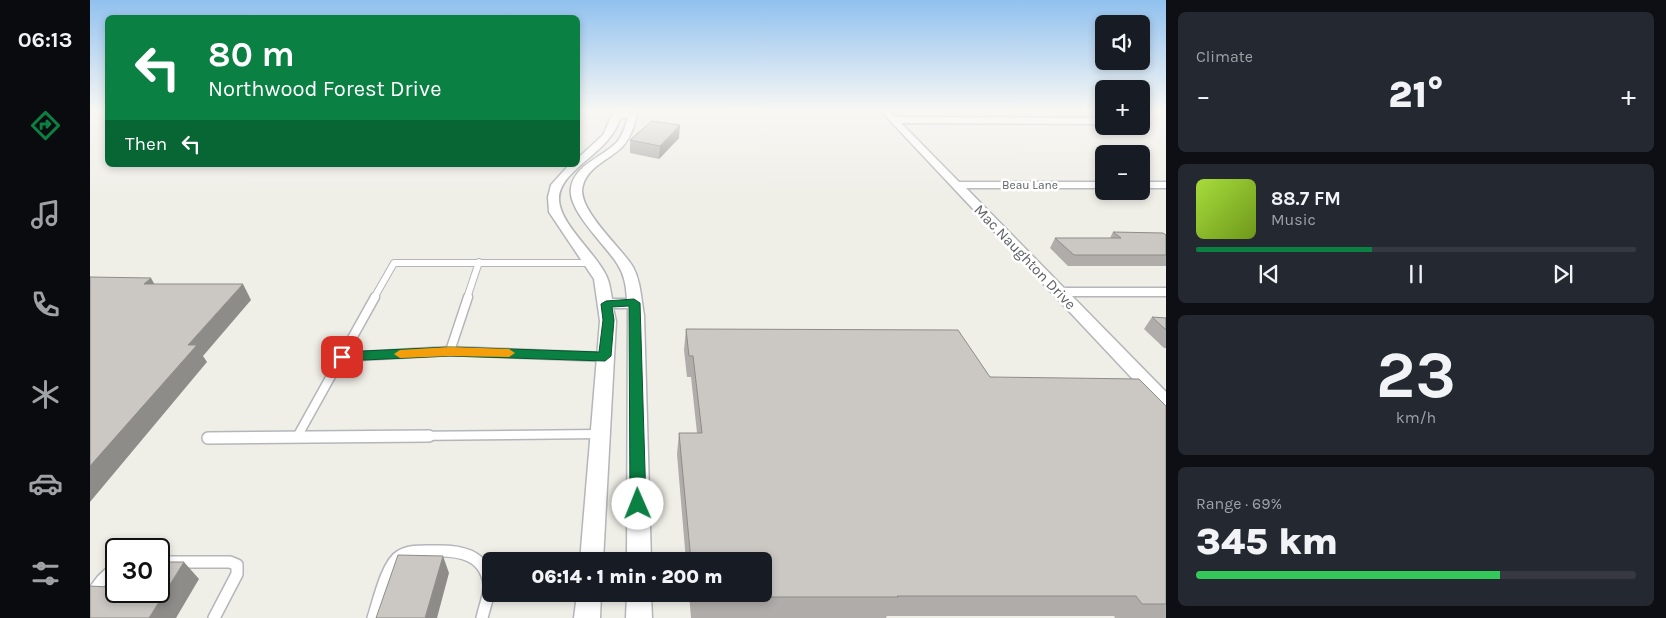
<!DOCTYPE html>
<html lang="en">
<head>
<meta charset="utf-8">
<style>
  :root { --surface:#171b24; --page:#242831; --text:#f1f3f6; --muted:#9ea1a6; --line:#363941; --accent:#0b8043 }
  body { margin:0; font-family:Karla,sans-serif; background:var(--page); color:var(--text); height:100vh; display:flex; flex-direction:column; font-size:19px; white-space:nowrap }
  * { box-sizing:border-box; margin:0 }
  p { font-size:16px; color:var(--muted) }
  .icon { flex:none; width:28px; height:28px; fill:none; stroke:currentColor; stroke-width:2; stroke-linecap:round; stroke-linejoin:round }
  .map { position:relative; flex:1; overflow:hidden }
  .sheet { display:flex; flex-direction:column; gap:12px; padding:12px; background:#0d0f14; width:500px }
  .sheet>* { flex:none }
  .top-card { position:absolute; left:15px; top:15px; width:475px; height:152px; border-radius:8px; box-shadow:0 2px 8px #0003; background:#0b8043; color:#fff; overflow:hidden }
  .buttons { position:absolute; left:1005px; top:15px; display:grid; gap:10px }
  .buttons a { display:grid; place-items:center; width:55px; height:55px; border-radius:8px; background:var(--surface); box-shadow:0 2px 8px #0003; font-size:25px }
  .speed { position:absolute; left:15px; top:538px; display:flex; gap:10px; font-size:25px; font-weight:700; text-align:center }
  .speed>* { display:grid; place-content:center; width:65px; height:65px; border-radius:50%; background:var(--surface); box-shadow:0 2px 8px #0003; line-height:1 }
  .speed .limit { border:2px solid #111; border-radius:8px; background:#fff; color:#111 }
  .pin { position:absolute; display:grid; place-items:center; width:42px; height:42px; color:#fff; margin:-21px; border-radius:10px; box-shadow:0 2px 8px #0006 }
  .me { position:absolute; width:55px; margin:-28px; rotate:359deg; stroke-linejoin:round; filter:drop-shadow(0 0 4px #0008) }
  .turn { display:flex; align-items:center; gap:18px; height:105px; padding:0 20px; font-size:22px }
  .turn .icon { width:65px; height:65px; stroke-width:2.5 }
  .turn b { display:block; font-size:35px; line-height:42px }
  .then { display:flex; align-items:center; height:48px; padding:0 20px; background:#0003; gap:10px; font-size:19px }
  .big { font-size:38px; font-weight:800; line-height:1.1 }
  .sheet .card { flex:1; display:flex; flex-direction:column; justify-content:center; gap:8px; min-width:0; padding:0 18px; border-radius:8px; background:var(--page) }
  .sheet .dial { align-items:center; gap:0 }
  .dial b { font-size:65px; line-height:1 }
  .song { display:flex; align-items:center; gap:15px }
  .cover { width:60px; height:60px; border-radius:8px; background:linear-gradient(135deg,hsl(80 70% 55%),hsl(80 70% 35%)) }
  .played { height:5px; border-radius:2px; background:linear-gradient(90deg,var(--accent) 40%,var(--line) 40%) }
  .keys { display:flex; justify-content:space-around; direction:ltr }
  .heat { display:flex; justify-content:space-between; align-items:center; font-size:28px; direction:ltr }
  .charge { height:8px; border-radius:4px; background:linear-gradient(90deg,#34c759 69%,var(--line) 0) }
  .trip { position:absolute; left:392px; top:552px; width:290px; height:50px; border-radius:8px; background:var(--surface); box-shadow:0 2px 8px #0003; font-weight:800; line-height:50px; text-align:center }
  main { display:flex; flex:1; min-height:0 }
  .dock { display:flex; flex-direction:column; width:90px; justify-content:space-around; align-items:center; background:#090b0e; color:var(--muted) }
  .dock .icon { width:35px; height:35px }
  .dock .active { color:var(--accent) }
  .dock b { font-size:22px; color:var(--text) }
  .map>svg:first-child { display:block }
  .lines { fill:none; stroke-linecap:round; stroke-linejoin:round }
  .lane-far2-casing { stroke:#b4b6ba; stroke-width:8 }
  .lane-far1-casing { stroke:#b4b6ba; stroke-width:11 }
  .lane-casing { stroke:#b4b6ba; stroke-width:14 }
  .street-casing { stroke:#b4b6ba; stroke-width:3 }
  .lane-far2 { stroke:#fff; stroke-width:6 }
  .lane-far1 { stroke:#fff; stroke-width:8 }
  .lane { stroke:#fff; stroke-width:11 }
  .street { fill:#fff; fill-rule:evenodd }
  .wall { fill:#afaca9 }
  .shaded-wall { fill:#8e8c89 }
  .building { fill:#cbc8c4; stroke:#8e8c89 }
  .route { fill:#0b8043; stroke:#07532c }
  .slow { fill:#f59e0b }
  .labels { text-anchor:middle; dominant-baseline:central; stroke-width:5; stroke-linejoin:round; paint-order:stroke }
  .far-street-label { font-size:12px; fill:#5e6166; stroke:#fff }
  .street-label { font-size:15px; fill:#5e6166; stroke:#fff }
</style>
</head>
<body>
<main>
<nav class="dock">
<b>06:13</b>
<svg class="icon active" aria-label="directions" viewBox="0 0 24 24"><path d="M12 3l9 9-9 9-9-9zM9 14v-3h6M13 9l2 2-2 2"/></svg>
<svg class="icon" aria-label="music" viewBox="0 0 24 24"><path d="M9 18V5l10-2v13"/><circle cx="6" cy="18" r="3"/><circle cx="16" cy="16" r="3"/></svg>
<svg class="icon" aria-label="phone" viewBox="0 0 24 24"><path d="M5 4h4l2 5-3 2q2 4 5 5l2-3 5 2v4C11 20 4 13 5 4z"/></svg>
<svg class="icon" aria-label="climate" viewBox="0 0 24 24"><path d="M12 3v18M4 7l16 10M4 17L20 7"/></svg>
<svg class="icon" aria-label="car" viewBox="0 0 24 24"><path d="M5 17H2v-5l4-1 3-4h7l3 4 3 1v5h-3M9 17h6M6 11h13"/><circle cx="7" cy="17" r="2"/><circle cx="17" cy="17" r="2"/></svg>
<svg class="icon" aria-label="filters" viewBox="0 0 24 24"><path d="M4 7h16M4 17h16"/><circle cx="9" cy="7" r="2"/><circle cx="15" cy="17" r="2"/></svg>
</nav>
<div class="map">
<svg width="1076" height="618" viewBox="0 0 1076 618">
  <rect width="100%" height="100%" fill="#efeee7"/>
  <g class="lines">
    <defs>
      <g id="lane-far2">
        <path d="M284,298L304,263H501"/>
        <path d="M377,298L389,262"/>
      </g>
      <g id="lane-far1">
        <path d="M360,351L378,297"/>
        <path d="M252,357L360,351L515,357"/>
        <path d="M207,437L285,297"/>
        <path d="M217,437L509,434"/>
      </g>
      <g id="lane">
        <path d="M118,438L339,436"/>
        <path d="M69,562H140L147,565V574L124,618"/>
        <path d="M0,596L12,580L26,567"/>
        <path d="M283,618C288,603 297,563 310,556C319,550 333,551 344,551C369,550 395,554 399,584C400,594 394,608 392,618"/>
      </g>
      <g id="street">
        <path d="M791,111H799L806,117L1014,118V124L811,123L869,182H1014V188H876L974,288H1076V296H982L1076,392V410L1070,408Z"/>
        <path d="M526,112L546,113L547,115C544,126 541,137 533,146C521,159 498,166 493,185C485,208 531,247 543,267C551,282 551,299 554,315L561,561H537L538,308H523L526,321L513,561H490L510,321L504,279L459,212L458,197L461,185L479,165H488V158L513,135L522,115ZM530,118H538C535,126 533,135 527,142C513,157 484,165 481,188C477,211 517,246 528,265C535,276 536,287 537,299H522C521,293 520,286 518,280C510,256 469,225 469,199C469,169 520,154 530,118Z"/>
        <rect x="1051" y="182" width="25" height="6"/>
        <path d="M487,594H511L510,618H484Z"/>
        <path d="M537,594H561L562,618H536Z"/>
      </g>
    </defs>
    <!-- lane-far2 casing -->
    <use href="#lane-far2" class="lane-far2-casing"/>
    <!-- lane-far1 casing -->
    <use href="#lane-far1" class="lane-far1-casing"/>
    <!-- lane casing -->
    <use href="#lane" class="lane-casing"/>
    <!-- street casing -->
    <use href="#street" class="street-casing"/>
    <!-- lane-far2 -->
    <use href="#lane-far2" class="lane-far2"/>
    <!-- lane-far1 -->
    <use href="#lane-far1" class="lane-far1"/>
    <!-- lane -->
    <use href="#lane" class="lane"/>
    <!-- street -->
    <use href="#street" class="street"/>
  </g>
  <!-- wall -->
  <g class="wall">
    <path d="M633,111H681V112H634Z"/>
    <path d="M589,138L569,159L540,153V140Z"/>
    <path d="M1023,232L1076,235V266H978L960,248L965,238H1020Z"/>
    <path d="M1062,317L1076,318V348H1074L1054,329Z"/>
    <path d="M596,329L900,377L1076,406V618H1025L1024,616H797L796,618H601L599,594H674V561H596L587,454L589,433H607L601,377H597L594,350Z"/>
  </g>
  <!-- shaded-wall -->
  <g class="shaded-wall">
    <path d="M590,125L589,138L569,159L570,146Z"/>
    <path d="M61,278L70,294L54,284Z"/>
    <path d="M153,284L161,300L113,356L117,362L0,502V466L98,345Z"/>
    <path d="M353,556L359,573L347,618H335Z"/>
    <path d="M94,562L109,579L86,618H59Z"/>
  </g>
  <!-- building -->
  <g class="building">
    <path d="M562,121L590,125L570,146L540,140Z"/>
    <path d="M1023,232L1073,233L1076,235V255H984L965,238H1031Z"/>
    <path d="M0,277L61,278L54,284H153L98,345H107L0,466Z"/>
    <path d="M1062,317L1076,318V330Z"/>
    <path d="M596,329L868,330L900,377L1049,379L1076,406V604H1052L1046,596H807L808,597H604V594H674V561H601L589,433H612L603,356H599Z"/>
    <path d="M308,555L353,556L335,618H286Z"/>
    <path d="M69,562H94L59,618H0V586L18,587L26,576V591H69Z"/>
  </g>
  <!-- sky -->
  <linearGradient id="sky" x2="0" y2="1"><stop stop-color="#90c1ef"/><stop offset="0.56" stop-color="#f8f7f4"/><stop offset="1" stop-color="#f8f7f4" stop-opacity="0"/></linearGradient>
  <rect width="1076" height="197" fill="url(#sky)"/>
  <!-- route -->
  <path class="route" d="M544,299L550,303L556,504L554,510L548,512L542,510L540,504L539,306L522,307L524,320L521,356L515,361L360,356L252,361L246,357L252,352L360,347L509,352L513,320L511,304L516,301Z"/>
  <!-- slow -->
  <path class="slow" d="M360,347L419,349L425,353L419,357L360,356L310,358L304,354L310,350Z"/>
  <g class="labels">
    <!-- far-street labels -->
    <g class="far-street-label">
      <text x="940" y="185">Beau Lane</text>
    </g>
    <!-- street labels -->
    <g class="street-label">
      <text transform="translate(935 257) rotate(46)">Mac Naughton Drive</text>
    </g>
  </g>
</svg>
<div class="buttons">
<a><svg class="icon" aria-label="sound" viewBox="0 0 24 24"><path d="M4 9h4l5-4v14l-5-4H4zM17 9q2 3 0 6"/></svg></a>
<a>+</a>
<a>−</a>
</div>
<div class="speed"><div class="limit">30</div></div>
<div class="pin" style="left:252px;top:357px;background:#d93025"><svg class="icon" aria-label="arrive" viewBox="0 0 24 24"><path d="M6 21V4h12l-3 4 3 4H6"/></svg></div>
<svg class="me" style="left:548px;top:504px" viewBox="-20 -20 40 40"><circle r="19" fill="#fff"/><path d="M0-13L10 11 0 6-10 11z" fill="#0b8043"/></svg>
<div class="trip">06:14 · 1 min · 200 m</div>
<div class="top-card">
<div class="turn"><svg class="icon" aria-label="left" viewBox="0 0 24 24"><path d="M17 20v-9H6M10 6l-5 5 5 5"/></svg><div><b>80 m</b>Northwood Forest Drive</div></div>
<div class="then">Then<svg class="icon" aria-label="left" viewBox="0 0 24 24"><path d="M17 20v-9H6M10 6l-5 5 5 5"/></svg></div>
</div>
</div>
<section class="sheet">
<div class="card"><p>Climate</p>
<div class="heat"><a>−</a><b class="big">21°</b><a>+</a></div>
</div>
<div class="card">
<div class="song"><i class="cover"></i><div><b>88.7 FM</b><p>Music</p></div></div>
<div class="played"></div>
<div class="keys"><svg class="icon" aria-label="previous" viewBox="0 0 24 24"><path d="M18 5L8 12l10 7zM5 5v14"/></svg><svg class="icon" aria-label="pause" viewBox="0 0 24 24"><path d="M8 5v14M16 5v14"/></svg><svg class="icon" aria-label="next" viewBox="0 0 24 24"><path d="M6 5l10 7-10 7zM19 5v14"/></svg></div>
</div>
<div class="card dial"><b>23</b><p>km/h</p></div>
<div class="card"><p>Range · 69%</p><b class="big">345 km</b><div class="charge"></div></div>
</section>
</main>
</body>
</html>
